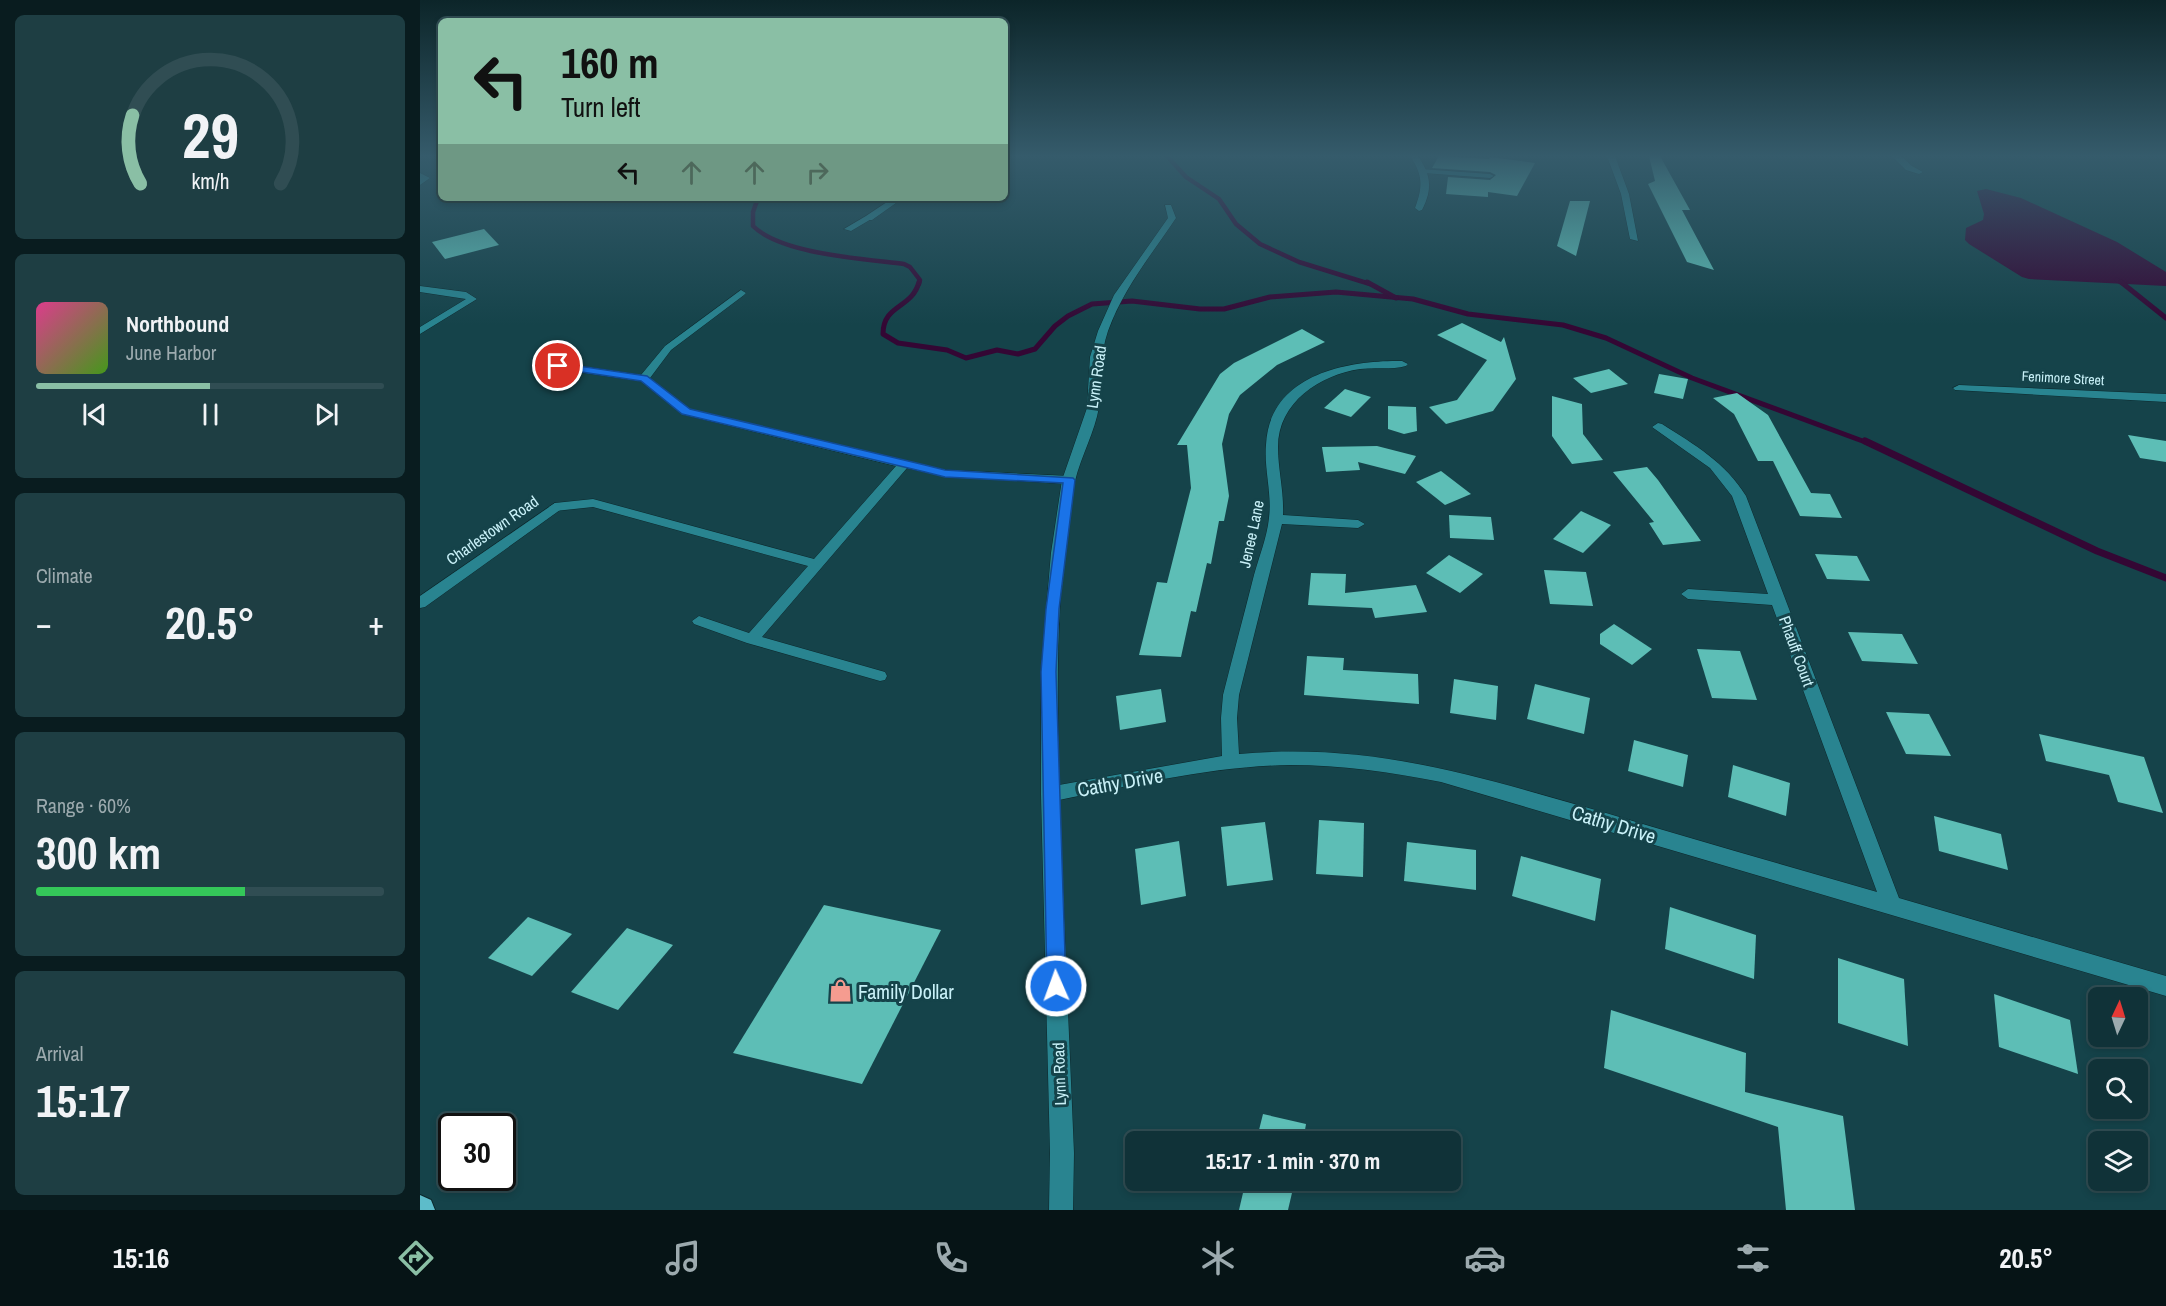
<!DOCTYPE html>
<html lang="en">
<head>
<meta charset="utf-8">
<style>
  :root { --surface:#103238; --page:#1e3e43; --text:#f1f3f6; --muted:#9caaae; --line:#304d53; --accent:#8abfa5 }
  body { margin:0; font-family:"Archivo Narrow",sans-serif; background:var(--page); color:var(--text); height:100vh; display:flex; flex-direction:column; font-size:22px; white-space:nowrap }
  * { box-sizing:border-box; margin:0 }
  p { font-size:20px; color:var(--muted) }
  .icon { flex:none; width:33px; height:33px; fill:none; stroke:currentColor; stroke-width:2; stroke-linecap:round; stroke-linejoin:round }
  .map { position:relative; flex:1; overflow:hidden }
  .panel { display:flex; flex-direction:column; gap:15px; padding:15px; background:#091c1f; width:420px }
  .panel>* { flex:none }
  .top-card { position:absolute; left:18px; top:18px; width:570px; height:183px; border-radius:9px; box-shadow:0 3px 9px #0003,0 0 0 2px var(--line); background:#8abfa5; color:#111; overflow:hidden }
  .needle { width:39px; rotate:4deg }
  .fabs { position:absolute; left:1668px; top:987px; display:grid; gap:12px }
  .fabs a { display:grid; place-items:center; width:60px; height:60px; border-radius:9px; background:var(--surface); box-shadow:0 3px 9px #0003,0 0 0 2px var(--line); font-size:30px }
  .speed { position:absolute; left:18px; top:1113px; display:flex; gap:12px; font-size:30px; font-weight:700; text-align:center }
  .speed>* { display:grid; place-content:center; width:78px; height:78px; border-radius:50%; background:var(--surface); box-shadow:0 3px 9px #0003,0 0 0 2px var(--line); line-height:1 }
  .speed .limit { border:3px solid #111; border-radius:9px; background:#fff; color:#111 }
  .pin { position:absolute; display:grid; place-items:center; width:51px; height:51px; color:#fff; margin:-26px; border:3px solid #fff; border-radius:50%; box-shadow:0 2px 6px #0007 }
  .me { position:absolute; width:66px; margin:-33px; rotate:358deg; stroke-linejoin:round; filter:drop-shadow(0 0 4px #0008) }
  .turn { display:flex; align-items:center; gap:21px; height:126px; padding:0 24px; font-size:27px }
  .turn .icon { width:78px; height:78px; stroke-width:2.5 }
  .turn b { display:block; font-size:42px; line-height:51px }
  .lanes { display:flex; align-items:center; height:57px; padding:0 24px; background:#0003; justify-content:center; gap:30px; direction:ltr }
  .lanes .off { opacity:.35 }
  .big { font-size:45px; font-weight:700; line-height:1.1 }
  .panel .card { flex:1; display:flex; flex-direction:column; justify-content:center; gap:9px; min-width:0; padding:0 21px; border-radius:9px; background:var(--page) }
  .panel .dial { align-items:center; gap:0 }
  .dial svg { height:156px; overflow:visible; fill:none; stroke:var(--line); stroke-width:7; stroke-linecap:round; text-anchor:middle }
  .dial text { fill:var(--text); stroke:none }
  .song { display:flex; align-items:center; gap:18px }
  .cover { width:72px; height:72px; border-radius:9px; background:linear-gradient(135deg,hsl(330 70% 55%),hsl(100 70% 35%)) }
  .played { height:6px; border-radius:3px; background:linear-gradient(90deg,var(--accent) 50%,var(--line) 50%) }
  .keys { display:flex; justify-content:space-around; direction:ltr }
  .heat { display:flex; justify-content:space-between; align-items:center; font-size:33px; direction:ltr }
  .charge { height:9px; border-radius:4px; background:linear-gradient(90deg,#34c759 60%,var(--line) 0) }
  .trip { position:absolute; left:705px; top:1131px; width:336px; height:60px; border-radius:9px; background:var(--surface); box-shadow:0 3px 9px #0003,0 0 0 2px var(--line); font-weight:700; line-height:60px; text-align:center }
  .menu { display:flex; height:96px; justify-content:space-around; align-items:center; background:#061416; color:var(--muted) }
  .menu .icon { width:42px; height:42px }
  .menu .current { color:var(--accent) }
  .menu b { font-size:27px; color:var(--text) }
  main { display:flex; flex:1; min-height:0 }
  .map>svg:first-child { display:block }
  .water { fill:#340734 }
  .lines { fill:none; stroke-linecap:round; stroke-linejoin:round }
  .stream-far2 { stroke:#340734; stroke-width:4.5 }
  .stream-far1 { stroke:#340734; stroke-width:5 }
  .stream { stroke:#340734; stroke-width:7 }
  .building { fill:#5dbeb6 }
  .service-casing { stroke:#0c282c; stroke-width:1 }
  .minor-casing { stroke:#0c282c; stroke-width:1 }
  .trunk-casing { stroke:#0c282c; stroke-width:2 }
  .service { fill:#298490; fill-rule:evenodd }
  .minor { fill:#298490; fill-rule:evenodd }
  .trunk { fill:#5dbcca; fill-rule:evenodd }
  .route { fill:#1a73e8; stroke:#114b97; stroke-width:1.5 }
  .labels { text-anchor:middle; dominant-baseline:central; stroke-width:6; stroke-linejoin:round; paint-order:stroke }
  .far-street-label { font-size:14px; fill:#c9f1f8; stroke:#15434a }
  .street-label { font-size:16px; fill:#c9f1f8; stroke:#15434a }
  .near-street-label { font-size:20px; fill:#c9f1f8; stroke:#15434a }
  .near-poi-label { font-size:20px; fill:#c9f1f8; stroke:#15434a; text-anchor:start }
</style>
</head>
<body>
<main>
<section class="panel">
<div class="card dial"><svg viewBox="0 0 100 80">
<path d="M14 69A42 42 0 1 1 86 69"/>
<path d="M14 69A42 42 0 0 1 10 34" stroke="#8abfa5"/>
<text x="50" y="56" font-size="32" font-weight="700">29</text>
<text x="50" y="72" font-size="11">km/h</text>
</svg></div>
<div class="card">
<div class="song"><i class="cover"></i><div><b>Northbound</b><p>June Harbor</p></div></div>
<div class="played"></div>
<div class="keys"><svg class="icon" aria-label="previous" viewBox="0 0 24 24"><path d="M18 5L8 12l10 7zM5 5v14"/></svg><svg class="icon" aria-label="pause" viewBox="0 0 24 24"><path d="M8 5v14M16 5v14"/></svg><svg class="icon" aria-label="next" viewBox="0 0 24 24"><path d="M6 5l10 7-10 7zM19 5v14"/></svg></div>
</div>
<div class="card"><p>Climate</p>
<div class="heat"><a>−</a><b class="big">20.5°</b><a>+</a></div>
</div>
<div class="card"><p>Range · 60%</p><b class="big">300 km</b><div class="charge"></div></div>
<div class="card"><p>Arrival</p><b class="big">15:17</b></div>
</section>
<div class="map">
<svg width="1746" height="1210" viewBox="0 0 1746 1210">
  <rect width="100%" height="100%" fill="#15434a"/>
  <!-- water -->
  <path class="water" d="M1566,189L1601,198L1697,242L1746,272V286L1609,279L1602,277L1549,244L1545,240L1546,228L1563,220L1564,214L1557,191Z"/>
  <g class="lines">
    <!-- stream-far2 -->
    <g class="stream-far2">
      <path d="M747,156L766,177L799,199L816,224L840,244L879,262L950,284"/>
      <path d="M338,198L333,212V226C361,254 444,259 484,264L490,267L500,280L499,284"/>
      <path d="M1697,280L1704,284"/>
    </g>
    <!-- stream-far1 -->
    <g class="stream-far1">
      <path d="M499,282C492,309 463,304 463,334L478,343L527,350L546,358L577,350L598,354L615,349L635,326L648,316L672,304L712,301L780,309H804L850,297L916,292L993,299L1048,314L1143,325L1186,338L1272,378L1448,443"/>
      <path d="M947,282L976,298"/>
      <path d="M1701,282L1746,318"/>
    </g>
    <!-- stream -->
    <path class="stream" d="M1445,441L1677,551L1746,578"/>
  </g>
  <!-- building -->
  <g class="building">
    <path d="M1019,156L1069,159L1070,157L1115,163L1097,196L1068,192V197L1026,194L1028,177L1070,180L1076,175L1070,172L1012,168Z"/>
    <path d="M1229,156H1240L1270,210H1262L1294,270L1267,262L1228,184L1235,181Z"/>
    <path d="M1150,201H1170L1156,256L1137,246Z"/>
    <path d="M64,229L79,245L25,259L12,242Z"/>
    <path d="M1042,323L1081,342L1084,337L1096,379L1073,411L1026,424L1009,407L1037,400L1067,360L1017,335Z"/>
    <path d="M882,329L905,342L857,365L820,395L809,414L802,444L809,496L804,521H799L791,564L787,563L776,612L771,611L761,657L719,655L737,582L747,583L771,488L767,445H757L800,374L814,363Z"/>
    <path d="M1189,369L1208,384L1171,393L1153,378Z"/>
    <path d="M1239,374L1268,379L1263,399L1234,393Z"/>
    <path d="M925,389L951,397L931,417L904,408Z"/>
    <path d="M1317,393L1348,415L1391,493L1410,494L1422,518L1380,516L1353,461H1338L1314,414L1293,398Z"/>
    <path d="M1132,396L1162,404L1163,434L1183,460L1152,464L1132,436Z"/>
    <path d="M968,406L996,407L997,431L984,434L968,429Z"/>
    <path d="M1708,435L1746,441V462L1720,458Z"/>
    <path d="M957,446L996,456L985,474L938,462L940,470L906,472L902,447Z"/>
    <path d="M1227,467L1238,480L1281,541L1243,545L1229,523L1234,522L1193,472Z"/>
    <path d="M1021,471L1051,494L1025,505L996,482Z"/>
    <path d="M1161,511L1191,525L1163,553L1133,539Z"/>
    <path d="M1029,515L1071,517L1074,540L1030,538Z"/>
    <path d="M1395,554L1437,556L1450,581L1407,579Z"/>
    <path d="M1029,555L1063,574L1040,593L1006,573Z"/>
    <path d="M1124,570L1166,572L1173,606L1130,604Z"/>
    <path d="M891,573L926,574L925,593L996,585L1007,612L955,618L952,608L888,605Z"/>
    <path d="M1194,624L1232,649L1212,665L1180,644V634Z"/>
    <path d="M1428,632L1482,634L1498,664L1442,661Z"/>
    <path d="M1277,649L1320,651L1337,700L1292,698Z"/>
    <path d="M887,656L924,658L923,670L998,674L999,704L884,695Z"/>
    <path d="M1034,679L1078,686L1076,720L1030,713Z"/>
    <path d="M1115,684L1170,698L1164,734L1107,719Z"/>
    <path d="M741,689L746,722L700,730L696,696Z"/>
    <path d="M1466,712L1509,714L1531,756L1486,754Z"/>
    <path d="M1619,734L1724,757L1743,813L1698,802L1689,775L1626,761Z"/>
    <path d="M1214,740L1268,755L1263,787L1208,771Z"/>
    <path d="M1313,765L1370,783L1366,816L1308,797Z"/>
    <path d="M1514,816L1581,834L1588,870L1519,851Z"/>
    <path d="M899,820L944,823L943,877L896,874Z"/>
    <path d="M845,822L853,880L807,886L801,827Z"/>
    <path d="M759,841L766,896L721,905L715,849Z"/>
    <path d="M987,842L1056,850V890L984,881Z"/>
    <path d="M1101,856L1181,879L1175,921L1092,896Z"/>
    <path d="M404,905L521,930L442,1084L313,1053Z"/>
    <path d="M1250,907L1336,935L1334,979L1245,949Z"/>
    <path d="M108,917L152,934L112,976L68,958Z"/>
    <path d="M207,928L253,945L198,1010L151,992Z"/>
    <path d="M1418,958L1484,979L1488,1046L1418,1023Z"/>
    <path d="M1574,994L1650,1020L1658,1074L1579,1047Z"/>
    <path d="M1191,1010L1326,1053L1325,1092L1423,1116L1435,1210H1366L1358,1127L1184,1068Z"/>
    <path d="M843,1114L886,1124L883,1142H836Z"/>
    <path d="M826,1180H875L868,1210H819Z"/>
  </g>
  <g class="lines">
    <defs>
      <g id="service">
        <path d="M1001,169L1070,174L1074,176L1070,178L1004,173H1001Z"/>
        <path d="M0,173L10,178L0,185Z"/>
        <path d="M446,216L453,218L431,231L424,229Z"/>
        <path d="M0,286L46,292L57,299L0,334V327L46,299L0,292Z"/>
        <path d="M321,290L326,293L324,295L251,350L230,378L270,410L425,448L525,470L649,476L655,480L649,484L525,476L487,468L342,637L465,672L467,676L465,680L460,681L327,643L274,624L272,621L279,616L329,633L388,566L173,507L135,511L129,507L135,503L173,499L394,559L476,466L262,414L221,381L138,369L133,366L138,363L221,375L245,346Z"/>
      </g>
      <g id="minor">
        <path d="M990,156H998C1011,175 1013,189 1002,210L999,211L995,208C1003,187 1003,175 990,156Z"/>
        <path d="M1187,156H1195L1209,194L1218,241L1210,239L1201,194Z"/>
        <path d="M1472,156H1481L1492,166L1503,172L1499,174L1486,170Z"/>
        <path d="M473,198H483L452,220H446V216Z"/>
        <path d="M745,205H751L756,218C732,254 703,289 688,331C679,356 683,381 679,407C675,432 661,456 655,481C635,577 637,687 639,785L802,756L801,718L803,695C813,655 824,615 834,575C839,557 847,537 849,518C852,493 844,470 846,445C849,375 926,360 982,361L988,364L986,366C971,370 955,367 940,369C900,375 858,402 858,447C858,470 864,491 863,515L938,520L945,524L938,528L862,524L819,695L817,718L819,754C954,742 1059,777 1186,813C1276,840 1367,866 1457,892L1352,605L1268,599L1261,594L1268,589L1348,594L1312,496L1290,468L1232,427L1238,423L1242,424C1275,445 1305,462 1326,496L1479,898L1746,976V996L1021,782C971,772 921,765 870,765C793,766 715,785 639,800L654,1153L653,1210H629L630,1153L621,794V672L631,553L642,480L667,408L670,357L678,331L694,295L748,218Z"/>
        <path d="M1539,385L1746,394V402L1535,390L1533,388Z"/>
        <path d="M135,503L142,507L140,510L5,607L0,608V596Z"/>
      </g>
      <path id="trunk" d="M0,1195L11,1200L15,1210H0Z"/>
    </defs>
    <!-- service casing -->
    <use href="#service" class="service-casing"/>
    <!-- minor casing -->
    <use href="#minor" class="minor-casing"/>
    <!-- trunk casing -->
    <use href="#trunk" class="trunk-casing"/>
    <!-- service -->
    <use href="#service" class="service"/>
    <!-- minor -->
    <use href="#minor" class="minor"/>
    <!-- trunk -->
    <use href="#trunk" class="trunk"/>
  </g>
  <!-- sky -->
  <linearGradient id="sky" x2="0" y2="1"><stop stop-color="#0c2529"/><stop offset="0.48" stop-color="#355b6b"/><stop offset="1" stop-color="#355b6b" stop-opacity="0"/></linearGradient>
  <rect width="1746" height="325" fill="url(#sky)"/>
  <!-- route -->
  <path class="route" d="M138,363L227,376L270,409L505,465L525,470L653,478L655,480L639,609L636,672L646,986L643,992L636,995L629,992L627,986L621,672L626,609L643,483L525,477L505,472L262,414L221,381L135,368V364Z"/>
  <!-- icons -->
  <defs>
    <symbol id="shop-bare" viewBox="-9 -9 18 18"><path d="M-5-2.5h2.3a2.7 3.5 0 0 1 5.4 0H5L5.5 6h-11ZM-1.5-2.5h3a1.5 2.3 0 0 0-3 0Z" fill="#f59c90" stroke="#15434a" stroke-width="2.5" paint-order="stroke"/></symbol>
  </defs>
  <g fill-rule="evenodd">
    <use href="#shop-bare" x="404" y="974" width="33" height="33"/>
  </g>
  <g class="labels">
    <!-- far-street labels -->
    <g class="far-street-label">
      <text transform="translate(1643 378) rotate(3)">Fenimore Street</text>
    </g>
    <!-- street labels -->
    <g class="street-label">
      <text transform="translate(676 377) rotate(-82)">Lynn Road</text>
      <text transform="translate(72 530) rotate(-35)">Charlestown Road</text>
      <text transform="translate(831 534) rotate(-78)">Jenee Lane</text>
      <text transform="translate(1377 651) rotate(70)">Phauff Court</text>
      <text transform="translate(639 1074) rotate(-92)">Lynn Road</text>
    </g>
    <!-- near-street labels -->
    <g class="near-street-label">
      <text transform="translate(700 782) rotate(-10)">Cathy Drive</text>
      <text transform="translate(1194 824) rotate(17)">Cathy Drive</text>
    </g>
    <!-- near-poi labels -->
    <g class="near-poi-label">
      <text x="438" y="991">Family Dollar</text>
    </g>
  </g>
</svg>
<div class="fabs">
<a><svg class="needle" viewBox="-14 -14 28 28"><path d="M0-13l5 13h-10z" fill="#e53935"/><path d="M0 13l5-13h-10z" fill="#9caaae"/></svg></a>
<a><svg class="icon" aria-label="search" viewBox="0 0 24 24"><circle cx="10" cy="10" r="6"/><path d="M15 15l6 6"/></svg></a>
<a><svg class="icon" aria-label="layers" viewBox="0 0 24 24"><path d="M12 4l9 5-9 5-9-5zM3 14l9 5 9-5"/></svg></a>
</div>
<div class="speed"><div class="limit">30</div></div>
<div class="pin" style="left:138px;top:366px;background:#d93025"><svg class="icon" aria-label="arrive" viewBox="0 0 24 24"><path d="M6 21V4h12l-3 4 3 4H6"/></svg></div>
<svg class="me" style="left:636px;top:986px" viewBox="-20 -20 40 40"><circle r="17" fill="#1a73e8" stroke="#fff" stroke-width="3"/><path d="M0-11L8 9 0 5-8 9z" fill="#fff"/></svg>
<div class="trip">15:17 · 1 min · 370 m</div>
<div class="top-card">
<div class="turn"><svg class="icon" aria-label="left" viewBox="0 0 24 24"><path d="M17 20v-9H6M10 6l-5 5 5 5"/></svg><div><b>160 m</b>Turn left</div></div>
<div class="lanes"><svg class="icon" aria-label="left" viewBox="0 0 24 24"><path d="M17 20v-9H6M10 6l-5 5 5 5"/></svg><svg class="icon off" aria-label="ahead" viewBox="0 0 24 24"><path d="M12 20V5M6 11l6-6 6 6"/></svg><svg class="icon off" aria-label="ahead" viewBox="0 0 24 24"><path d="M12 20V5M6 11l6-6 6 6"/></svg><svg class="icon off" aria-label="right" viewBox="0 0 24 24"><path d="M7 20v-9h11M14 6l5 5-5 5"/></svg></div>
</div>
</div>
</main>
<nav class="menu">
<b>15:16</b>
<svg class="icon current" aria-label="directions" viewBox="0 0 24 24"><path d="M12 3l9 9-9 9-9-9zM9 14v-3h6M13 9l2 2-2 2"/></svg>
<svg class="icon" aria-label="music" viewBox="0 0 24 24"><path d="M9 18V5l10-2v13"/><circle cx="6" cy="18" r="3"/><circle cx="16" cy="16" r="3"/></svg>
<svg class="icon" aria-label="phone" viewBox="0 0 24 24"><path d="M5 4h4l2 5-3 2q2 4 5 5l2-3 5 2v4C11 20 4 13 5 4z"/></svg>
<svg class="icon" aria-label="climate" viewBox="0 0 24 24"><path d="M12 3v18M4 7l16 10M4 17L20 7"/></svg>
<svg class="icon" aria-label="car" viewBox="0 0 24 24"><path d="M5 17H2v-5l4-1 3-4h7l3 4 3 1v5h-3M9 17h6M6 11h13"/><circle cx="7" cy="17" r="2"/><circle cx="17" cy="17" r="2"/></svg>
<svg class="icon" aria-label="filters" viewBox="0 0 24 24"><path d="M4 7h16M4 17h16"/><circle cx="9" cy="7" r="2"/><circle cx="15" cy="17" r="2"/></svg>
<b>20.5°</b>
</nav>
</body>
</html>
